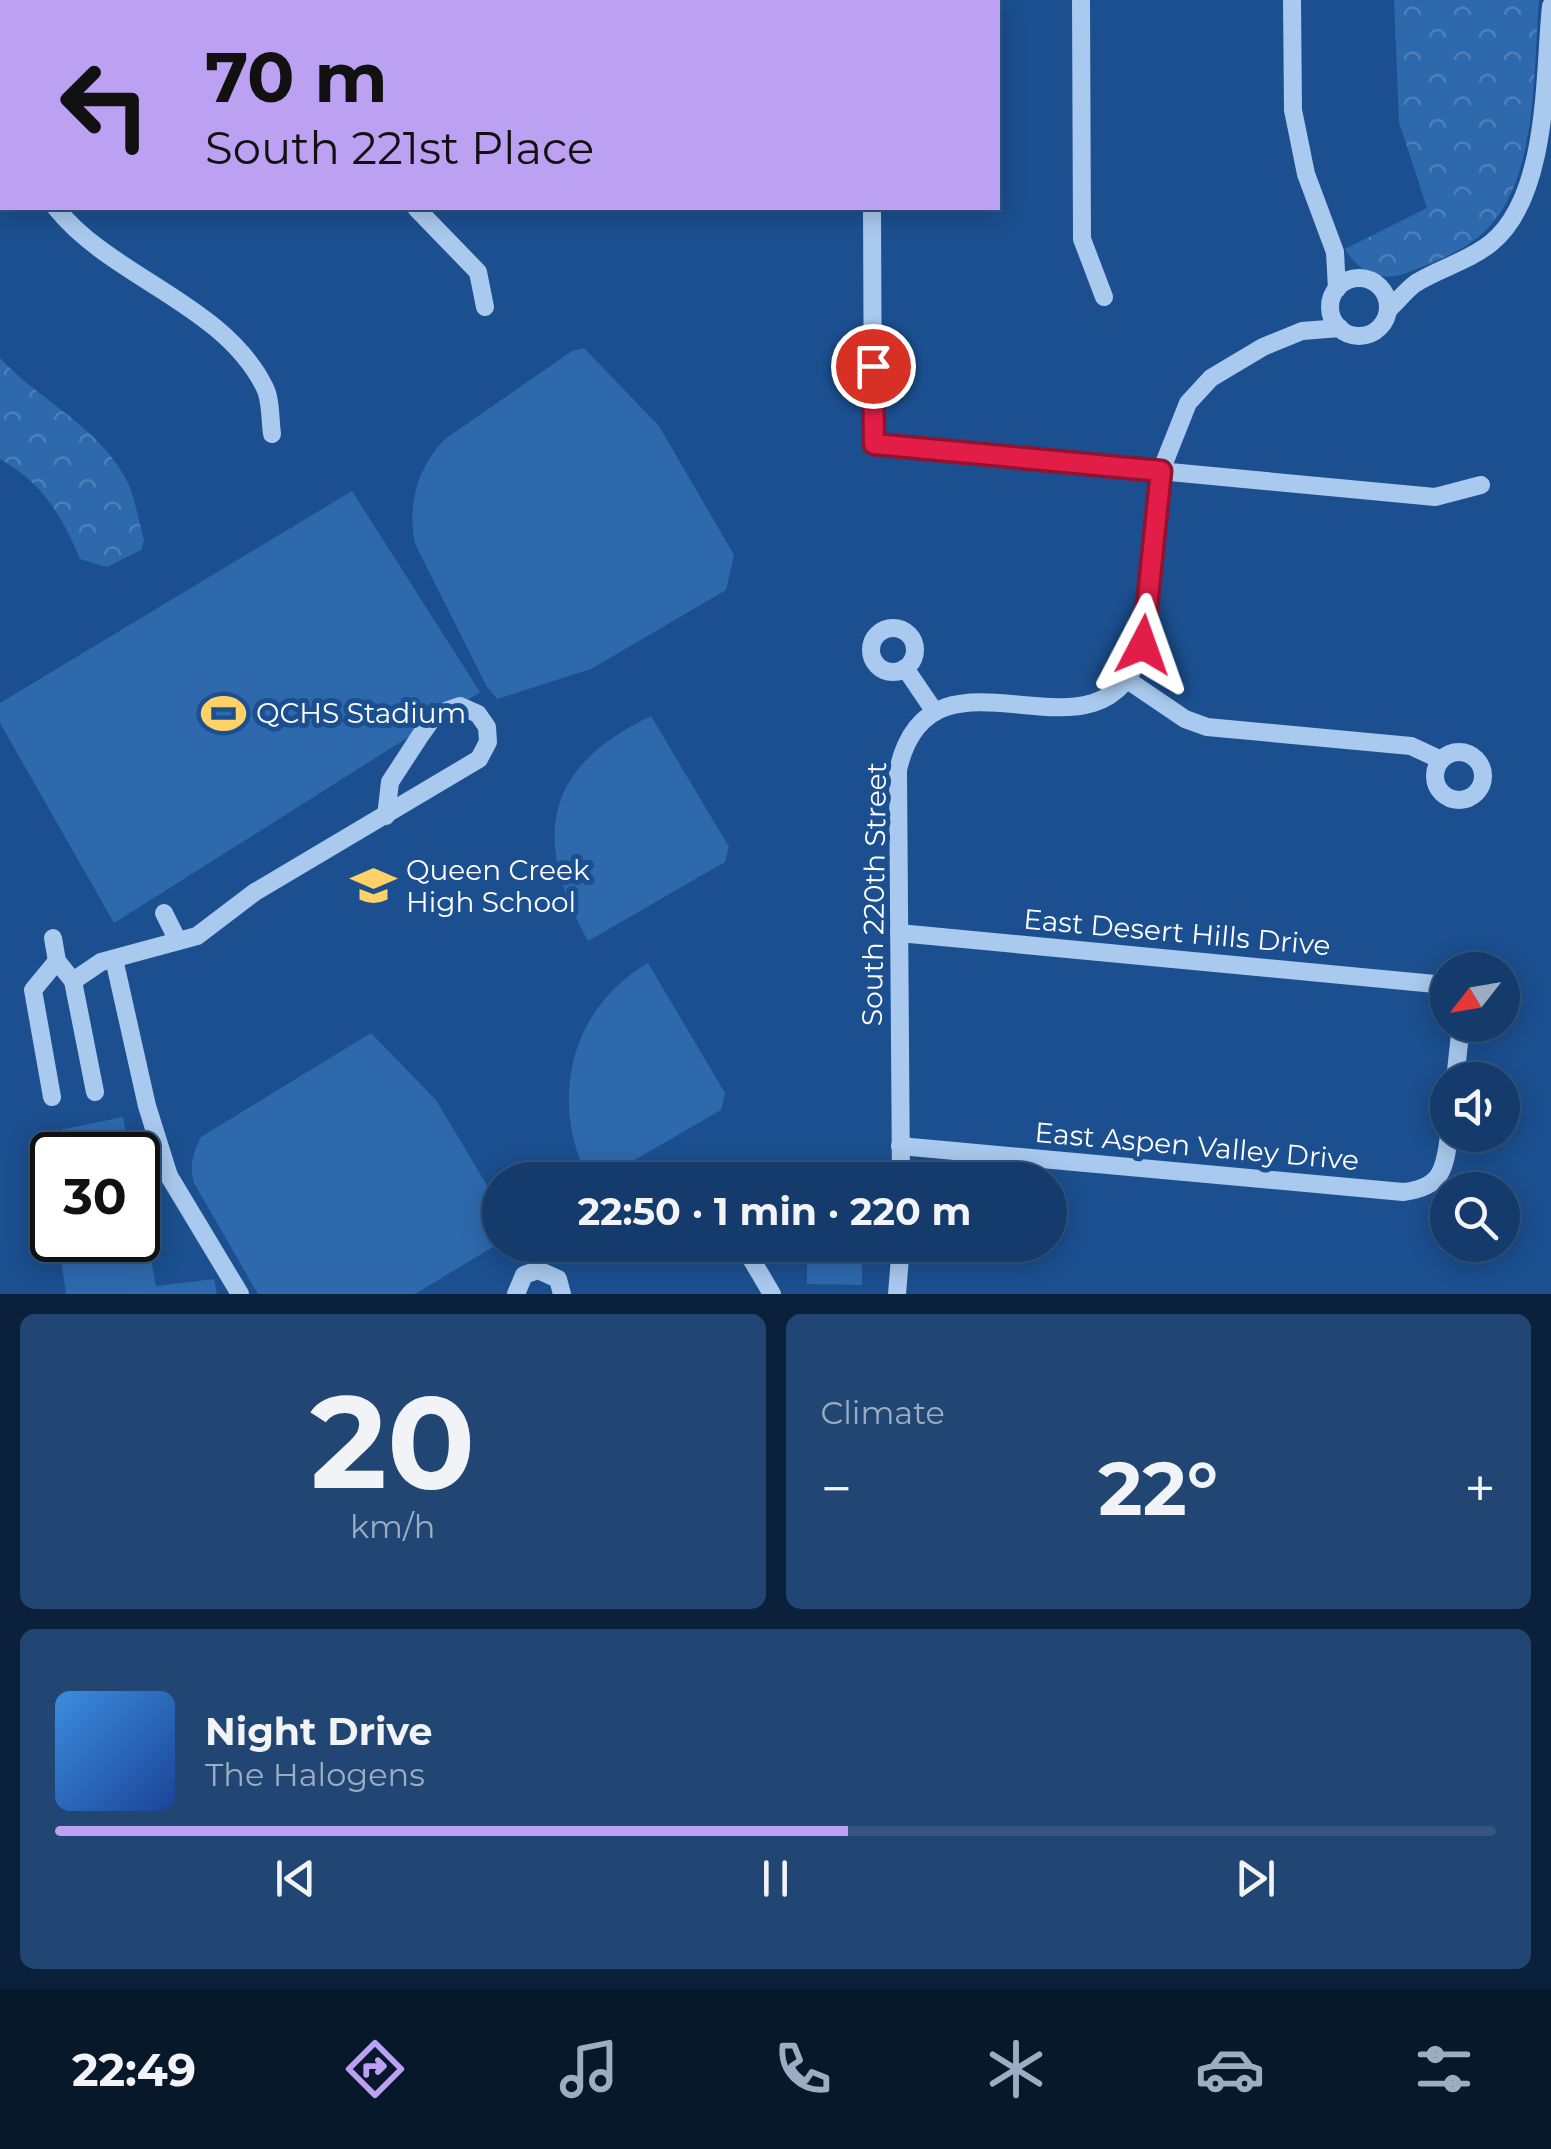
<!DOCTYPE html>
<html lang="en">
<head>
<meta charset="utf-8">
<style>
  :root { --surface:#143b6b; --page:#214673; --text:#f1f3f6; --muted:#9dadc1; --line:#33557e; --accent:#bca0f2 }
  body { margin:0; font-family:Montserrat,sans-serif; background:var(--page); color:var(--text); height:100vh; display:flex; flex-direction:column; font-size:38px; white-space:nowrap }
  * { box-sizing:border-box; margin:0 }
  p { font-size:32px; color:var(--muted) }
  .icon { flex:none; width:55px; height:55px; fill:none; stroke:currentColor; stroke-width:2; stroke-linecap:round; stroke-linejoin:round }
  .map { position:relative; height:1294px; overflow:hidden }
  .details { display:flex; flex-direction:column; gap:20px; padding:20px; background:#0b203b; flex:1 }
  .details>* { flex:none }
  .guide { position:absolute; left:0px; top:0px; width:1000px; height:210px; box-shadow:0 5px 25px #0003,0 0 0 2px var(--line); background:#bca0f2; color:#111; overflow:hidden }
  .needle { width:65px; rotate:239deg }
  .controls { position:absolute; left:1430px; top:952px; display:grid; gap:20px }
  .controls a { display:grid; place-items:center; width:90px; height:90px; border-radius:50%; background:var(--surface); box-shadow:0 5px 25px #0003,0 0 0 2px var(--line); font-size:50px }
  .speed { position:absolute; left:30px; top:1132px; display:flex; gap:20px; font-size:50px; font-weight:700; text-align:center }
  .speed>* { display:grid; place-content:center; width:130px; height:130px; border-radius:50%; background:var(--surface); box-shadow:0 5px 25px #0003,0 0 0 2px var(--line); line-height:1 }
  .speed .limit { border:5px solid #111; border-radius:15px; background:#fff; color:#111 }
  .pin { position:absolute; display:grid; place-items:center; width:85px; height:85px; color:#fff; margin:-42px; border:5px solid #fff; border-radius:50%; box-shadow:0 2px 10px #0007 }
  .me { position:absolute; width:110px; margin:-55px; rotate:4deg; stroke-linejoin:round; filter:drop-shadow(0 0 8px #0008) }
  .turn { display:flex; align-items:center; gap:35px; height:210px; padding:0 40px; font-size:45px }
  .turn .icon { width:130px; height:130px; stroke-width:2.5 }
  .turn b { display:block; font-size:70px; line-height:85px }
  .big { font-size:75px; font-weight:700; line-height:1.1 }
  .details .card { flex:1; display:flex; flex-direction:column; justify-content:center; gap:15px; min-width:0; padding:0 35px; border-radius:15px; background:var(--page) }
  .details .dial { align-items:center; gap:0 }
  .dial b { font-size:130px; line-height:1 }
  .song { display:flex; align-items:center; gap:30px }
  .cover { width:120px; height:120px; border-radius:15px; background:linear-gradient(135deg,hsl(210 70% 55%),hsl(220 70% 35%)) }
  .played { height:10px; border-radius:5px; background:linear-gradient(90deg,var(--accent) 55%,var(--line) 55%) }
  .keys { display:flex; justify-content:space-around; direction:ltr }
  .heat { display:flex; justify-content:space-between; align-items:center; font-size:55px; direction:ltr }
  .details .tiles { flex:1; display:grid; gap:20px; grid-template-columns:1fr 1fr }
  .card:last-child { grid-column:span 2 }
  .trip { position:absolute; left:482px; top:1162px; width:585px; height:100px; border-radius:50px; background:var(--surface); box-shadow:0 5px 25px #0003,0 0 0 2px var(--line); font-weight:700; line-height:100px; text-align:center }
  .tabs { display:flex; height:160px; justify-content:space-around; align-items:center; background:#08182b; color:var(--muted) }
  .tabs .icon { width:70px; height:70px }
  .tabs .current { color:var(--accent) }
  .tabs b { font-size:45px; color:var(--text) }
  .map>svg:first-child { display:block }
  .forest { fill:url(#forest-crowns) }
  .pitch { fill:#2e69ad }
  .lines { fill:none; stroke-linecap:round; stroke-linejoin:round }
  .minor { stroke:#a9c9ee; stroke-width:18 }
  .route-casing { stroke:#92132f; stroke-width:25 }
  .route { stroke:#e11d48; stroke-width:18 }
  .labels { text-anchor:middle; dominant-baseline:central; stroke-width:10; stroke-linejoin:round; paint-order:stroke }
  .poi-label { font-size:28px; fill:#fff; stroke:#1b4f8f; text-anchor:start }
  .street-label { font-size:28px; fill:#fff; stroke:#1b4f8f }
</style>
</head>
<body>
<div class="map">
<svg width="1551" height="1294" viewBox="0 0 1551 1294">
  <defs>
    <pattern id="forest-crowns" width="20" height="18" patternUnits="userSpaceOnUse" patternTransform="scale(2.5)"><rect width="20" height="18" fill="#2e69ad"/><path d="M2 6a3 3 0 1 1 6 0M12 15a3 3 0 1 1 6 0" fill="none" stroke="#4d80b9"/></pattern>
  </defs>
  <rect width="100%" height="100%" fill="#1b4f8f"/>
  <!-- forest -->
  <g class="forest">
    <path d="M1394,0H1539C1533,70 1539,182 1483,233C1463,251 1435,262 1409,272C1382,283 1360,274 1345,249L1427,208L1399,122Z"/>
    <path d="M0,358C37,398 93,424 122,472C134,490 138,519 144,540L141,550L107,567L80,559C61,514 43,484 0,459Z"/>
  </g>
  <!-- pitch -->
  <g class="pitch">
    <path d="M584,348L659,426L734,555L726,590L591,669L497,699L487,687L415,544C407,504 417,468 445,439L572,351Z"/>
    <path d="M352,491L480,692L114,923L0,723V703Z"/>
    <path d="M651,716L729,847L725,862L588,941C532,840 542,768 651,716Z"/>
    <path d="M648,963L725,1093L721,1110L600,1180H589C548,1101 570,1008 648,963Z"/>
    <path d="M371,1033L436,1100L500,1207L493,1247L415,1294H258L194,1183C189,1165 193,1154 201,1137Z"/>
    <path d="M123,1117L130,1155H52V1209L40,1134Z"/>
    <path d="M138,1191L156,1286L214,1279L217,1294H66L58,1240H138Z"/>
    <path d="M807,1248L862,1249V1285L807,1284Z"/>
  </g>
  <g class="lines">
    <!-- minor -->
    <g class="minor">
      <path d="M516,0L518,2"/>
      <path d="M871,0V2"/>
      <path d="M1081,0L1082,239L1104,297"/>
      <path d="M1292,0L1293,110L1306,174L1335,252L1337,289"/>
      <path d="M273,2L276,0"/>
      <path d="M571,2L573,0"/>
      <path d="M0,184L2,183"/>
      <path d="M56,208C112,278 224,304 265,388C271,400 270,420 272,434"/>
      <path d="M416,208L478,272L485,307"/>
      <path d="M872,208L873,444L1435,497L1481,485"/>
      <circle cx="1359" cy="307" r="29"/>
      <path d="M1388,310C1397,302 1406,290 1416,283C1440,268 1469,261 1491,243C1549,196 1544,74 1551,6"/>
      <circle cx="893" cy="650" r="22"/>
      <path d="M905,668L935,712"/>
      <path d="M1129,681L1185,719L1207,727L1411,746L1441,760"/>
      <circle cx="1459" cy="776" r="24"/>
      <path d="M164,913L178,941"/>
      <path d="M899,933L1435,984L1448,991"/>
      <path d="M53,938L57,961L73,981L101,962L197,936L255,892L479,759L488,742L487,727L478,714L460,706L435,715L420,736L390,782L386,816"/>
      <path d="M114,959L147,1106L169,1176L240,1294"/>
      <path d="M73,981L95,1092"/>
      <path d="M1455,1080L1461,1025"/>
      <path d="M52,1097L33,990L57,961"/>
      <path d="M900,1146L1403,1192C1441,1188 1445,1170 1449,1135"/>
      <path d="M676,1180L688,1175L703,1180"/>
      <path d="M901,1180L898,770C931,621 1103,786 1143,645L1161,471L1188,403L1211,378L1263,347L1302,331L1340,328"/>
      <path d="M743,1245L772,1294"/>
      <path d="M516,1294L524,1275L538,1270L558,1279L562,1294"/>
      <path d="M897,1294L901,1245"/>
    </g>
  </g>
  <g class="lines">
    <defs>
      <path id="route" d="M873,366L874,444L1161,471L1143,645"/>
    </defs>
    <!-- route casing -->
    <use href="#route" class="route-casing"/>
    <!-- route -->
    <use href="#route" class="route"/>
  </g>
  <!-- icons -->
  <defs>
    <symbol id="stadium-bare" viewBox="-9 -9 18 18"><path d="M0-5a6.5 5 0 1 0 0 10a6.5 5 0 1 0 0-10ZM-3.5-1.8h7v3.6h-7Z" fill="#ffd166" stroke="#1b4f8f" stroke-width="2.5" paint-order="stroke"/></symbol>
    <symbol id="school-bare" viewBox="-9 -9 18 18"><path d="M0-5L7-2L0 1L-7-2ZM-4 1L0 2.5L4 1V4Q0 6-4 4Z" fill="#ffd166" stroke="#1b4f8f" stroke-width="2.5" paint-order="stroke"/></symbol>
  </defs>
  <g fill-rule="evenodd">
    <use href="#stadium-bare" x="192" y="682" width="63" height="63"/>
    <use href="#school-bare" x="342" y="854" width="63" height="63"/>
  </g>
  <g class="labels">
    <!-- poi labels -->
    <g class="poi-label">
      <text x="256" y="713">QCHS Stadium</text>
      <text x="406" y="870">Queen Creek<tspan x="406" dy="32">High School</tspan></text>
    </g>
    <!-- street labels -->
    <g class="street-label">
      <text transform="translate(874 894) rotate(-89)">South 220th Street</text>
      <text transform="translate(1177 932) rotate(5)">East Desert Hills Drive</text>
      <text transform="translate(1197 1146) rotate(5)">East Aspen Valley Drive</text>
    </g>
  </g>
</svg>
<div class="controls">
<a><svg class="needle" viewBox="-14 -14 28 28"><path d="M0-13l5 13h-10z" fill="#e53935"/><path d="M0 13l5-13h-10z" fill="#9dadc1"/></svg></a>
<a><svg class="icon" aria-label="sound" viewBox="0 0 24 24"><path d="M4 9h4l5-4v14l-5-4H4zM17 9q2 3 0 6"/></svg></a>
<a><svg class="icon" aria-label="search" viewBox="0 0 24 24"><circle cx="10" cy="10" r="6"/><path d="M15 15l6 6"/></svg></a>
</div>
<div class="speed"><div class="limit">30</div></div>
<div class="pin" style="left:873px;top:366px;background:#d93025"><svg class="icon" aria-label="arrive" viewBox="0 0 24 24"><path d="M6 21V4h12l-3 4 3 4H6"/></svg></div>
<svg class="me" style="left:1143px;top:645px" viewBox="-20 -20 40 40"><path d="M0-17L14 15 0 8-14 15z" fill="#e11d48" stroke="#fff" stroke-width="4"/></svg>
<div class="trip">22:50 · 1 min · 220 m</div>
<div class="guide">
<div class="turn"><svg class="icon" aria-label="left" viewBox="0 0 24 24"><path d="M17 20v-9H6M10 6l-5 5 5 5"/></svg><div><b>70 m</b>South 221st Place</div></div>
</div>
</div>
<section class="details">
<div class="tiles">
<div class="card dial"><b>20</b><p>km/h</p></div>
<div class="card"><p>Climate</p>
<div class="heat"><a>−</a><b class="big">22°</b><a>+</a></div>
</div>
<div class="card">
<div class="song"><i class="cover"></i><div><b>Night Drive</b><p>The Halogens</p></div></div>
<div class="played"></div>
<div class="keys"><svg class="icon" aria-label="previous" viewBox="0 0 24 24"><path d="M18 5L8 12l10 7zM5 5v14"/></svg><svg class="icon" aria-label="pause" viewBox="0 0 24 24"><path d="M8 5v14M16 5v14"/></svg><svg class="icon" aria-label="next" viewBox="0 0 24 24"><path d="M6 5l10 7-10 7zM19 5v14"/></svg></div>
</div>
</div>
</section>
<nav class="tabs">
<b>22:49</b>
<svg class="icon current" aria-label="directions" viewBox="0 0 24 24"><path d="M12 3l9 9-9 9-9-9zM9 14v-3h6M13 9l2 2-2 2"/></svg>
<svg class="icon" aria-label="music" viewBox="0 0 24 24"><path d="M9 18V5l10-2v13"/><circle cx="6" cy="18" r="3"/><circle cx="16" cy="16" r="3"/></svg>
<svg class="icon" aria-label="phone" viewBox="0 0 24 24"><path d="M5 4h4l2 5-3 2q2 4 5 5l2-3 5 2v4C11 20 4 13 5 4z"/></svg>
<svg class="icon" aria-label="climate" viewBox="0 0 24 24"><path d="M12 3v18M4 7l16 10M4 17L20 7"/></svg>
<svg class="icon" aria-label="car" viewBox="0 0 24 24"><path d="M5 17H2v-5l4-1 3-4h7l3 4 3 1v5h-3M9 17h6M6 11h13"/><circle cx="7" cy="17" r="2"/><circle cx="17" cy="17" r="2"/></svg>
<svg class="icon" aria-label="filters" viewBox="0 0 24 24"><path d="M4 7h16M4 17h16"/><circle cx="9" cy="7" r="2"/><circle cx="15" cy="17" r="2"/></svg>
</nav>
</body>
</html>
